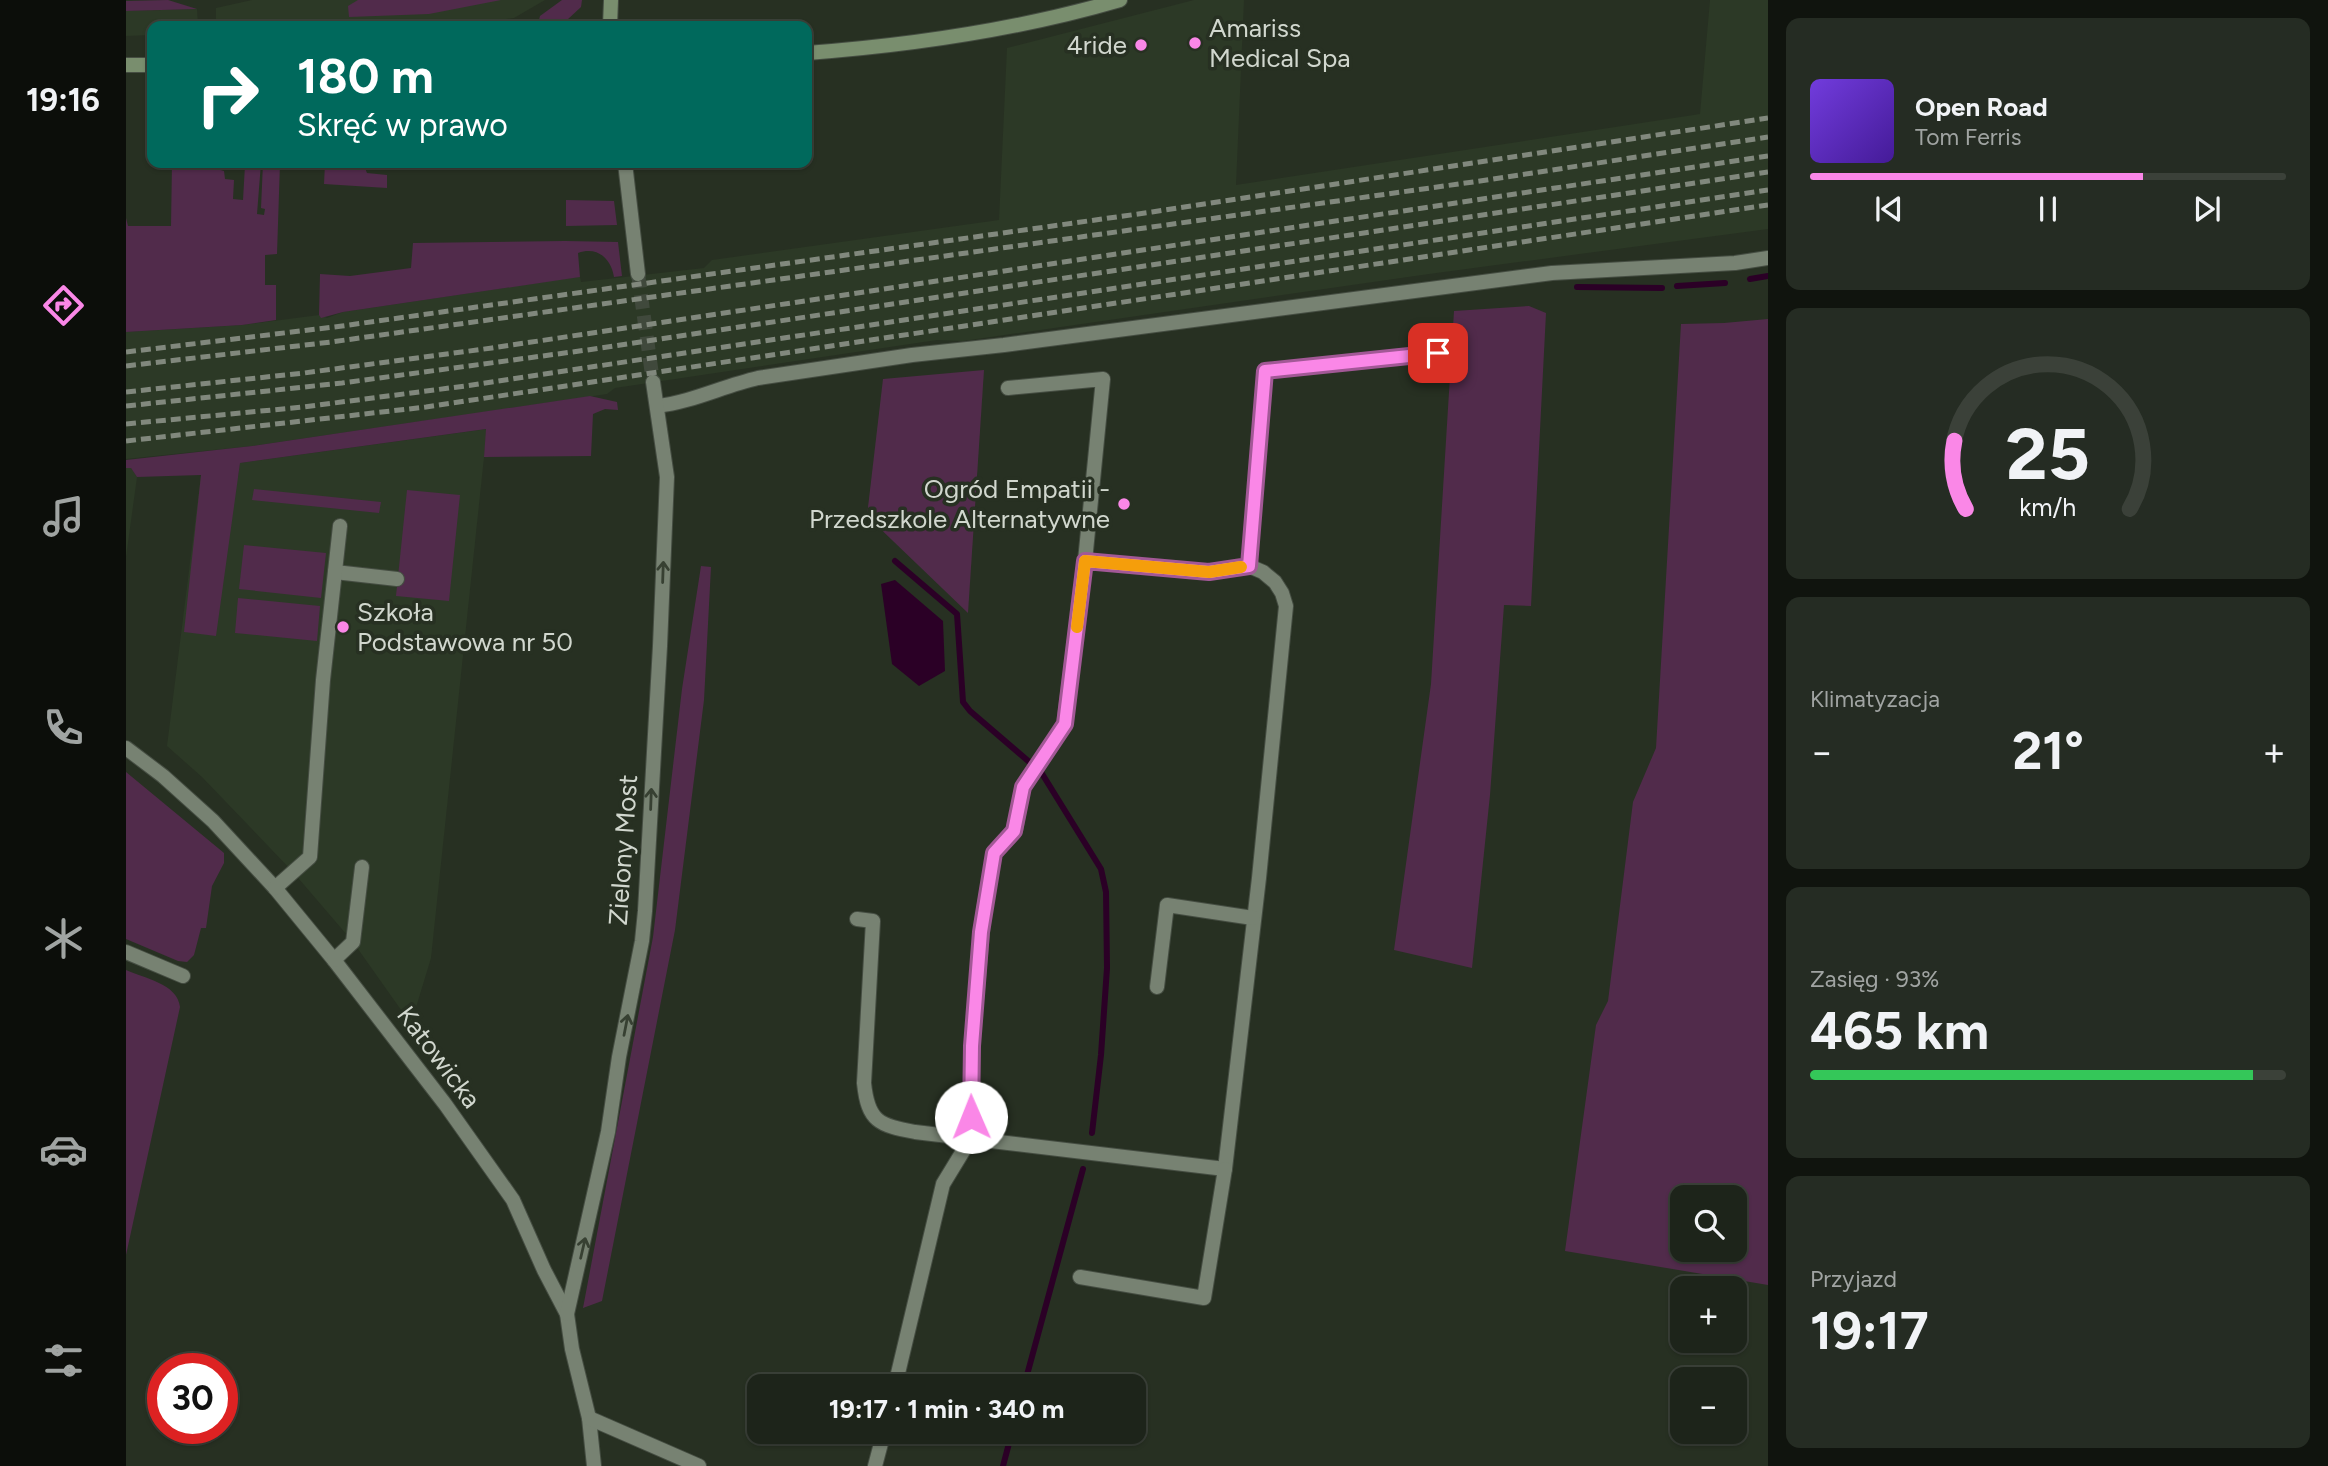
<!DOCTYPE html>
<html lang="pl">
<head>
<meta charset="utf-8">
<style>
  :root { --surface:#1d241a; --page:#252c23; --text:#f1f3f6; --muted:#a0a4a2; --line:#3b4139; --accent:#fa87e7 }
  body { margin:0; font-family:Figtree,sans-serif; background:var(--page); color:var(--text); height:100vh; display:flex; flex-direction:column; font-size:26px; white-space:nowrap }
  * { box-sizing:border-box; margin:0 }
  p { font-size:23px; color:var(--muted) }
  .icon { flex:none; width:38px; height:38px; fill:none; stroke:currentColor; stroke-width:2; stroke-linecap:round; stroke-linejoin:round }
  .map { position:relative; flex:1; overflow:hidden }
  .side { display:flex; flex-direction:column; gap:18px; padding:18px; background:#10140e; width:560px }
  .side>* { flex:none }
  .top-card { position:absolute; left:21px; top:21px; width:665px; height:147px; border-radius:14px; box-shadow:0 2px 5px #0004,0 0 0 2px var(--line); background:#00695c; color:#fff; overflow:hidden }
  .fabs { position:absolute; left:1544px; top:1185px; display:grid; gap:14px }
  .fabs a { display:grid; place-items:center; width:77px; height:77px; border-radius:14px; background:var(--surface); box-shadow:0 2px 5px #0004,0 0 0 2px var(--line); font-size:35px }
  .speed { position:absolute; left:21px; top:1353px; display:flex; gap:14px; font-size:35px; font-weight:700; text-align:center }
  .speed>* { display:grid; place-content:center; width:91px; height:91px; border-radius:50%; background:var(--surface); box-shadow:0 2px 5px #0004,0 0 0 2px var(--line); line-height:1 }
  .speed .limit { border:10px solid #d22; background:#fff; color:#111 }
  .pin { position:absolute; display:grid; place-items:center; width:60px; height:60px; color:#fff; margin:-30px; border-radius:14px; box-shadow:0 4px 10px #0006 }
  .me { position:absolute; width:77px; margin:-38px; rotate:359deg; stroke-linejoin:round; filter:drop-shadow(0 0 5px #0008) }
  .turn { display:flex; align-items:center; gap:24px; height:147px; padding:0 35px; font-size:32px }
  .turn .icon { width:91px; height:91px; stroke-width:2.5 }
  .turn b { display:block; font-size:49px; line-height:60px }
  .big { font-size:52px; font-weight:700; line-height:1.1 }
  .side .widget { flex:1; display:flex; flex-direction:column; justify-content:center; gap:10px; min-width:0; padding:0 24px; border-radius:14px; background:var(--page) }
  .side .dial { align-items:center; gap:0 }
  .dial svg { height:182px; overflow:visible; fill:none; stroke:var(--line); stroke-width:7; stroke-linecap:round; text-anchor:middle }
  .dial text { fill:var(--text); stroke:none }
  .song { display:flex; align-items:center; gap:21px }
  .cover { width:84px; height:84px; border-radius:10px; background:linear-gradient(135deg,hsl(260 70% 55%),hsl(260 70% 35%)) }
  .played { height:7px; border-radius:4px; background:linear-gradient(90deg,var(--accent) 70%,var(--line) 70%) }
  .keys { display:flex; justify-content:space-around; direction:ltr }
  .heat { display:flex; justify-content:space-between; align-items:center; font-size:38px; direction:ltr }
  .charge { height:10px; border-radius:5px; background:linear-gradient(90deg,#34c759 93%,var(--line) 0) }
  .trip { position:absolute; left:621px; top:1374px; width:399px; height:70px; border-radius:14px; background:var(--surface); box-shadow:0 2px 5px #0004,0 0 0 2px var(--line); font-weight:700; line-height:70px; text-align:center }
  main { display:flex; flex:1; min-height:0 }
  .dock { display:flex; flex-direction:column; width:126px; justify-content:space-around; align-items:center; background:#0c0e0a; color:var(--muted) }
  .dock .icon { width:49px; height:49px }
  .dock .on { color:var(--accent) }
  .dock b { font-size:32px; color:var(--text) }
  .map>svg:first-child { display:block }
  .built { fill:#2c3926 }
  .green { fill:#512b4b; fill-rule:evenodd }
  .water { fill:#2b0026 }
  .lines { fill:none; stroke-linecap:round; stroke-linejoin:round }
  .stream { stroke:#2b0026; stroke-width:6 }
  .street-tunnel { stroke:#40493c; stroke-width:14; stroke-dasharray:14 7; stroke-linecap:butt }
  .street-casing { stroke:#454d42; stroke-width:16 }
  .secondary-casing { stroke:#454d42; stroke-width:16 }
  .street { stroke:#778272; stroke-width:14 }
  .secondary { stroke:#798e6e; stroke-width:14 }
  .rail { stroke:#81887d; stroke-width:5; stroke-dasharray:10 5; stroke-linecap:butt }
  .oneway { stroke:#374032 }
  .route-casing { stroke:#a25896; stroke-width:18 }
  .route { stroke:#fa87e7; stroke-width:12 }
  .slow { stroke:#f59e0b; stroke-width:12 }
  .poi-dot { fill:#fa87e7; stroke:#273022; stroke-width:2.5 }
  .labels { text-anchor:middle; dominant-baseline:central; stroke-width:7; stroke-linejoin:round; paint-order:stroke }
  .poi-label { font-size:26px; fill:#d1d7ce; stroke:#273022; text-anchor:start }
  .street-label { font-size:26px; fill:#d1d7ce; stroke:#273022 }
</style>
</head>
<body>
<main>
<nav class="dock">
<b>19:16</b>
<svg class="icon on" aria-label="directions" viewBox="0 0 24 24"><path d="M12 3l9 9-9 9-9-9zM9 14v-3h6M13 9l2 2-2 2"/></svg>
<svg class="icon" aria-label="music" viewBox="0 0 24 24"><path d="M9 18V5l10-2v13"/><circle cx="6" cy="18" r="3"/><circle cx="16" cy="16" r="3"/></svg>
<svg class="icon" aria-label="phone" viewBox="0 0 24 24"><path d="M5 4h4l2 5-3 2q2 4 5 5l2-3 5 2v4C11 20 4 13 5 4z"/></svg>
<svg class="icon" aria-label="climate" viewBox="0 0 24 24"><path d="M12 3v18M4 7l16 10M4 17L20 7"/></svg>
<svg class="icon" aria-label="car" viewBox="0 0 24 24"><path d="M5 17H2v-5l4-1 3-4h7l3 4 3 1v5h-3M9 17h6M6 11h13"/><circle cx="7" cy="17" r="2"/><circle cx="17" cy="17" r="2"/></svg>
<svg class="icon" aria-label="filters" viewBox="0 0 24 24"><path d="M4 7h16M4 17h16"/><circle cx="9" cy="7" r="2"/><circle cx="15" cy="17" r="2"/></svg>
</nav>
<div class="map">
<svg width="1642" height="1466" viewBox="0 0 1642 1466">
  <rect width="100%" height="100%" fill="#273022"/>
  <!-- built -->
  <g class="built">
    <path d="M126,0H419L388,18L357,22L274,26H90V8Z"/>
    <path d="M1068,0H1118L1110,185L1574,114L1584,0H1642V229L1303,274L837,341L811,340L489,388L481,394L126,446L0,459V332L116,325L193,315L201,318L217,312L451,277H454L455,282L578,268L586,260L873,220L881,48Z"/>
    <path d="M71,9L72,26H26V35L0,36V11Z"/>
    <path d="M361,429L305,958L285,1024L227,942L167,872L76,777L41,746L75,475L112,477L114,463Z"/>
    <path d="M0,468H5L11,477L0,557Z"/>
  </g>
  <!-- green -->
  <g class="green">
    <path d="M42,0L71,9L0,11V1Z"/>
    <path d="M232,0H375L303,14L223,17L222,6Z"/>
    <path d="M436,0H456L455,7L441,20H413L414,16Z"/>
    <path d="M46,163H80V166L98,171L99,179L108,180L107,199L117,200L119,165L135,163L131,214L138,215L139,209L135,208L137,163H154L151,254L139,255V285H150V320L116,325L0,332V218L2,226H45Z"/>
    <path d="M199,163H237L241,173L261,175V188L198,184Z"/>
    <path d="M440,200L488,201L491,225L440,226Z"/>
    <path d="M439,241L492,242L496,276L488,277C485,258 471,246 452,253L454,277L217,312L195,318L193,315L194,274L224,276L285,268L287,243Z"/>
    <path d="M1403,306L1420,313L1405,606L1378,605L1364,795L1346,968L1268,950L1305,684L1328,311Z"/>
    <path d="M1642,319V1285L1439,1251L1470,1025L1482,1001L1507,802L1530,748L1555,324L1598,323ZM1556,1197H1608V1250H1556Z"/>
    <path d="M858,370L842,613L741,516L757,379Z"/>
    <path d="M464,396L491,402L492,410L479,409L467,414L465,456L358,457L360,429L114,463L90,636L58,632L75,475L11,477L5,468H0V460L126,446Z"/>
    <path d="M128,489L255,502L253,513L126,500Z"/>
    <path d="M281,490L334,495L323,601L270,596Z"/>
    <path d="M118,545L200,553L195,598L113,589Z"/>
    <path d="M575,566L585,567L578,700L549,930L476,1301L457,1308L527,937L556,689Z"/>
    <path d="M112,598L194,606L191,641L109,633Z"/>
    <path d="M0,772L98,853V863L86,886L80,928H75L68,955L61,962L52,961L0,939Z"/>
    <path d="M0,970C18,978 52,984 54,1007L0,1255Z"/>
  </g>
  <!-- water -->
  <path class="water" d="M769,580L817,621L819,671L793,686L766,664L755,584Z"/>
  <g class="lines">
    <!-- stream -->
    <g class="stream">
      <path d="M1624,279L1642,276"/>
      <path d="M1551,286L1599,283"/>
      <path d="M1451,287L1536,288"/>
      <path d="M769,561L831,614L837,702L844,711L915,772L975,869L980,892L981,968L975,1055L966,1133"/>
      <path d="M898,1386L957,1169"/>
      <path d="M877,1466L886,1432"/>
    </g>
    <!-- street-tunnel -->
    <path class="street-tunnel" d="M512,274L527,382"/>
    <defs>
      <g id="street">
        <path d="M499,163L512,274"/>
        <path d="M531,406C566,402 597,386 632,378L786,355L878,345L1426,273L1609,263L1642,258"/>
        <path d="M1123,566L1139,371L1312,353"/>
        <path d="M209,572L271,579"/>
        <path d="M0,748L37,776L87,821L149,888L208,960L319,1104L387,1200L418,1270L441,1314L446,1349L463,1418L468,1466"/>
        <path d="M149,888L184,857L197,680L214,526"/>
        <path d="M731,919L747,921L738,1083C742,1122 753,1125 789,1132L1099,1169L1133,878L1160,606L1156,593L1149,582L1137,572L1123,566L1083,572L959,561"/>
        <path d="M0,952L57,976"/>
        <path d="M208,960L227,942L236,867"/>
        <path d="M1031,987L1041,905L1127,918"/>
        <path d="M954,1277L1078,1298L1099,1169"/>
        <path d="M441,1314L482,1132L493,1057L516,941L519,911L534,646L541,477L527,382"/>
        <path d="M769,1386L817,1184L845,1138L846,1046L858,910L868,853L889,831L897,787L938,725L959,561L977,379L882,388"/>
        <path d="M463,1418L573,1466"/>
        <path d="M749,1466L758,1432"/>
      </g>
      <g id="secondary">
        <path d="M484,26L485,0"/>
        <path d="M681,53C788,45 891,30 994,0"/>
        <path d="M0,65H26"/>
      </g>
    </defs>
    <!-- street casing -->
    <use href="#street" class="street-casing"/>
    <!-- secondary casing -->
    <use href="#secondary" class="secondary-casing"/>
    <!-- street -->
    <use href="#street" class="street"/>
    <!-- secondary -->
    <use href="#secondary" class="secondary"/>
    <!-- rail -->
    <g class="rail">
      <path d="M0,352L216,326L1026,212L1642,118"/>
      <path d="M0,366L205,342L1354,181L1642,137"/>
      <path d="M0,392L178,373L366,348L1642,156"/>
      <path d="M0,406L216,383L461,350L1642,172"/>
      <path d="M0,424L177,407L339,386L1642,190"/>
      <path d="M0,441L300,407L1642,205"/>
    </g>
  </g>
  <!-- one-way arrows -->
  <defs><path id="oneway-shaft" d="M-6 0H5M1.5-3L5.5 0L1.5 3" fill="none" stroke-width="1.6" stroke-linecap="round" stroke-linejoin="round" transform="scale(1.75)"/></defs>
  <g class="oneway">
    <use href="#oneway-shaft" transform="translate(537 572) rotate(-88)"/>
    <use href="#oneway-shaft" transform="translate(525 799) rotate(-88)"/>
    <use href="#oneway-shaft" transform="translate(500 1025) rotate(-79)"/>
    <use href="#oneway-shaft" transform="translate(457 1248) rotate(-77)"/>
  </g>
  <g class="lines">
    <defs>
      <path id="route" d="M845,1117L846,1046L855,932L868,853L888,831L897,787L939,724L959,561L1083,572L1123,566L1139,371L1312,353"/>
    </defs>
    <!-- route casing -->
    <use href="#route" class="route-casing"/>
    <!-- route -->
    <use href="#route" class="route"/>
    <!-- slow -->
    <path class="slow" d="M951,627L959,561L1083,572L1115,567"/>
  </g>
  <!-- markers -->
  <g class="poi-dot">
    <circle cx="1069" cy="43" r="7"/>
    <circle cx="1015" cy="45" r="7"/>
    <circle cx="998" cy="504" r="7"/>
    <circle cx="217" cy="627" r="7"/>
  </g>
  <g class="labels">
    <!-- poi labels -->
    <g class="poi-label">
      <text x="1083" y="28">Amariss<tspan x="1083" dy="30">Medical Spa</tspan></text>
      <text x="1001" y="45" text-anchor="end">4ride</text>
      <text x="984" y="489" text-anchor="end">Ogród Empatii -<tspan x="984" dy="30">Przedszkole Alternatywne</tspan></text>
      <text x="231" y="612">Szkoła<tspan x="231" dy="30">Podstawowa nr 50</tspan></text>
    </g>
    <!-- street labels -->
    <g class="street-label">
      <text transform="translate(497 850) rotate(-86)">Zielony Most</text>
      <text transform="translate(313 1057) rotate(53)">Katowicka</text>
    </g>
  </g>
</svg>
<div class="fabs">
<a><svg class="icon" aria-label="search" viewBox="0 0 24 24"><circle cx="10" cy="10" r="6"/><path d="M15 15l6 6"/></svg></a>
<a>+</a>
<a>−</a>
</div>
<div class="speed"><div class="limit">30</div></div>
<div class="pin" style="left:1312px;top:353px;background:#d93025"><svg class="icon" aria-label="arrive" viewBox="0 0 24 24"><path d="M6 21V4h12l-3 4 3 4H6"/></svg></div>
<svg class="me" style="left:845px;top:1117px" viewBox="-20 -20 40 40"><circle r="19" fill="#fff"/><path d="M0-13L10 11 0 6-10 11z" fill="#fa87e7"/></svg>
<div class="trip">19:17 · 1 min · 340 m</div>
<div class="top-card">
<div class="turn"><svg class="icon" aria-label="right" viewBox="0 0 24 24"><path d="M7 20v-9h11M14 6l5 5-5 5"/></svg><div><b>180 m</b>Skręć w prawo</div></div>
</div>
</div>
<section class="side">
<div class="widget">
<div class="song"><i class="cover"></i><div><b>Open Road</b><p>Tom Ferris</p></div></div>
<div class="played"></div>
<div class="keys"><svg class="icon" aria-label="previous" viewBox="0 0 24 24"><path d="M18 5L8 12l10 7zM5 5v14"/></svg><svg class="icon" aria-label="pause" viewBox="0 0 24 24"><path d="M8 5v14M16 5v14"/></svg><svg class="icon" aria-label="next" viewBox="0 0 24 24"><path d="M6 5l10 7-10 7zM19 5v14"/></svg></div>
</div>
<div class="widget dial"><svg viewBox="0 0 100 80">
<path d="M14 69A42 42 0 1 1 86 69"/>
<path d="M14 69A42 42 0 0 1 9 39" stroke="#fa87e7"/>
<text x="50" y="56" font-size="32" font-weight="700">25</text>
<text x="50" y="72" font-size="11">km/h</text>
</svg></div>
<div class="widget"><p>Klimatyzacja</p>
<div class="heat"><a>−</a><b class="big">21°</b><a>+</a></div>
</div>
<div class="widget"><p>Zasięg · 93%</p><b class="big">465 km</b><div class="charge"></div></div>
<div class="widget"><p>Przyjazd</p><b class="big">19:17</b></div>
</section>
</main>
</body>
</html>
